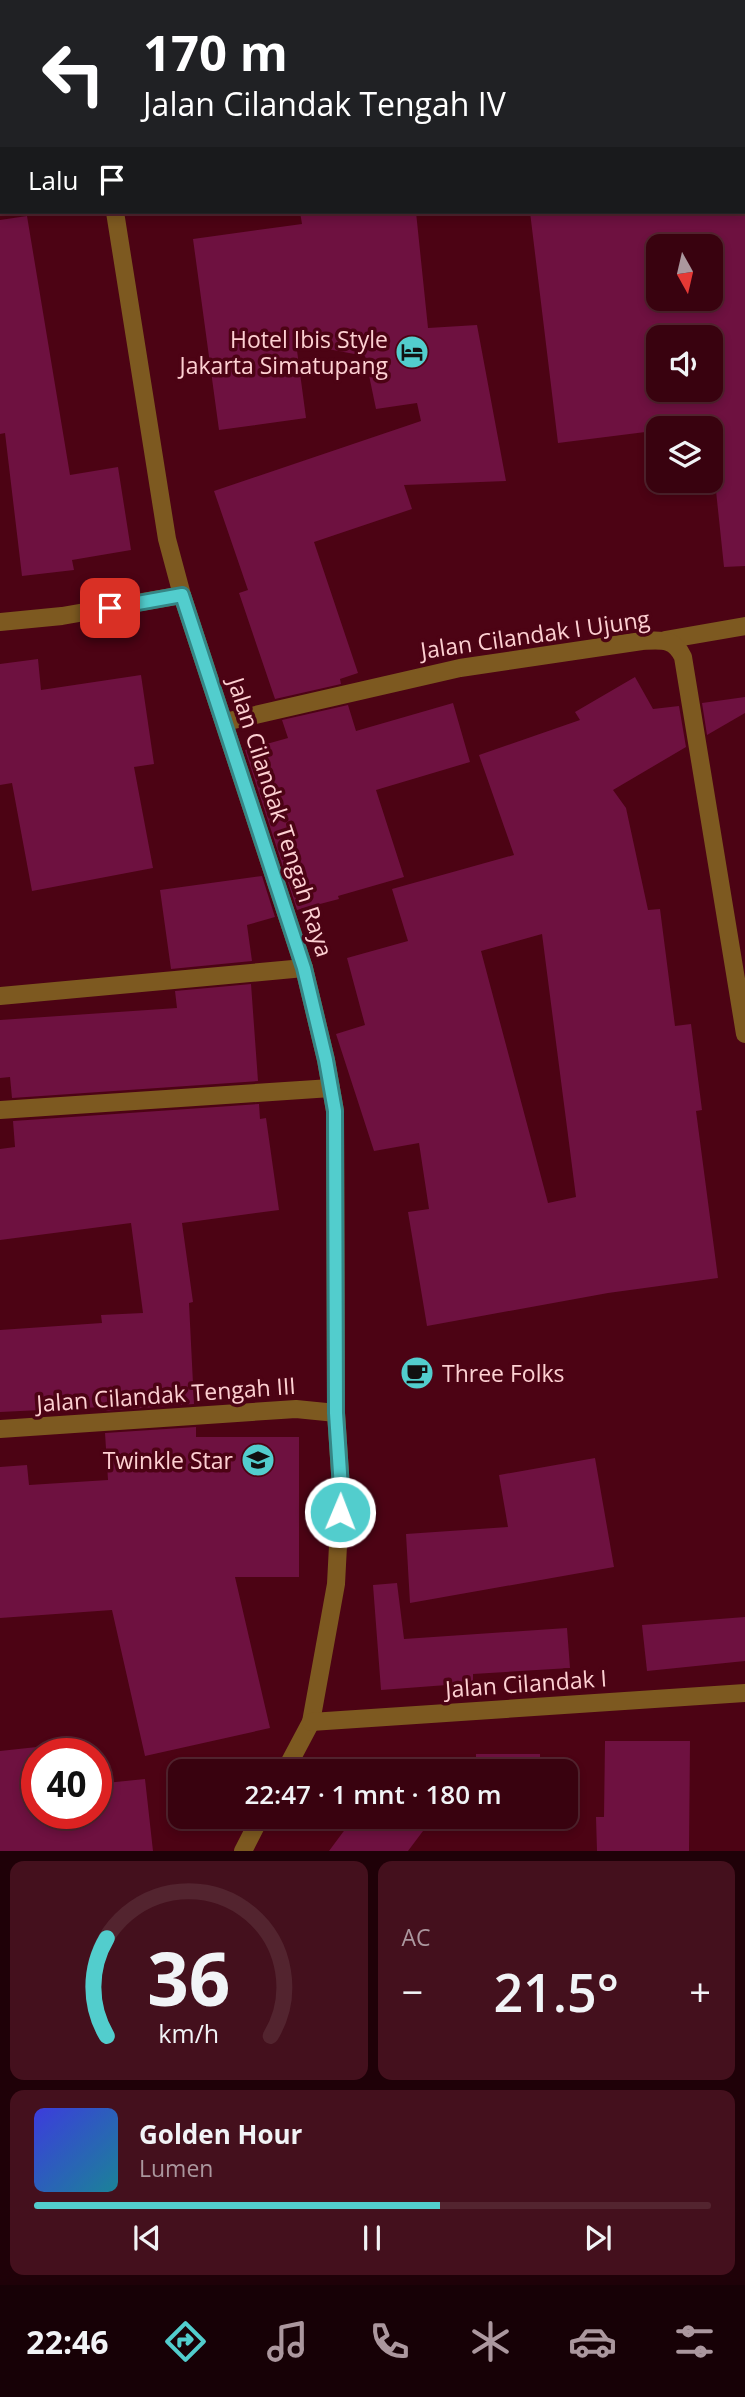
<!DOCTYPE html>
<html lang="id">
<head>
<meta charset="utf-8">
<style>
  :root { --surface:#39020f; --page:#44101d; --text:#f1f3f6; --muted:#ab979e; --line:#53242f; --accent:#52cdcd }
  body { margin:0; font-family:"Open Sans",sans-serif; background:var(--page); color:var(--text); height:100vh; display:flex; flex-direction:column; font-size:26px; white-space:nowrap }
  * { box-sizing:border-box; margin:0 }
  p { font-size:23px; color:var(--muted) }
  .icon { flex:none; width:38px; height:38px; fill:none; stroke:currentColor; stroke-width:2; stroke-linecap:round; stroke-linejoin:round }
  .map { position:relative; height:1851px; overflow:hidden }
  .details { display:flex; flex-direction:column; gap:10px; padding:10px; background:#1f0108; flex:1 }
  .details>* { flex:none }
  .top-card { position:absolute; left:0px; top:0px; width:746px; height:214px; box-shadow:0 4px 10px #0003,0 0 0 2px var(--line); background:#202124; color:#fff; overflow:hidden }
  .needle { width:46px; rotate:172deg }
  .tools { position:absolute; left:646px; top:234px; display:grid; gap:14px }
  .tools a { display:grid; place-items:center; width:77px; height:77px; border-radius:14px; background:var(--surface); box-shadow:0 4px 10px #0003,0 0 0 2px var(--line); font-size:35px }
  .speed { position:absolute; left:21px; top:1738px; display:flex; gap:14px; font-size:35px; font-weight:700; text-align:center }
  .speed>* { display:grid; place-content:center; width:91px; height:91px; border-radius:50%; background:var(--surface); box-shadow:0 4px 10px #0003,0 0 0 2px var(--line); line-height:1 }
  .speed .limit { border:10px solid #d22; background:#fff; color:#111 }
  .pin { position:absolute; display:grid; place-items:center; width:60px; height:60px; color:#fff; margin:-30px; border-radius:14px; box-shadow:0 4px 10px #0006 }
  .me { position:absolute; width:77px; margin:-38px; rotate:1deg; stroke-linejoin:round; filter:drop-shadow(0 0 5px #0008) }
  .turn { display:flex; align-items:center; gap:24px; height:147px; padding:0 28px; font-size:32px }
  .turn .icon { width:91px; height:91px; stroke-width:2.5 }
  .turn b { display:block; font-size:49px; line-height:60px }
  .then { display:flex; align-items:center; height:66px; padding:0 28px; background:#0003; gap:14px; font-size:26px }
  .big { font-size:52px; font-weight:600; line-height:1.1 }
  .details .widget { flex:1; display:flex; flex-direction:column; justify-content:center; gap:10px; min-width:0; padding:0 24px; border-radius:14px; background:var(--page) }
  .details .dial { align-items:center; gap:0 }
  .dial svg { height:182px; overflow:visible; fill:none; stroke:var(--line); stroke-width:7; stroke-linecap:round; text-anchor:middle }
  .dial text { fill:var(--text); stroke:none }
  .song { display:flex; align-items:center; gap:21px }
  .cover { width:84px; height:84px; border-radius:10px; background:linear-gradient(135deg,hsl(240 70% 55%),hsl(190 70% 35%)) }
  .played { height:7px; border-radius:4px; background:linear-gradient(90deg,var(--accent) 60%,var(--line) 60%) }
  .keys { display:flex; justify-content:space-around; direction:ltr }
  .heat { display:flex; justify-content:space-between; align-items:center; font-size:38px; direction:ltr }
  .details .tiles { flex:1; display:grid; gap:10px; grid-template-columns:1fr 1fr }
  .widget:last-child { grid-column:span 2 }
  .trip { position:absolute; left:168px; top:1759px; width:410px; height:70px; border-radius:14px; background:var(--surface); box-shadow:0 4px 10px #0003,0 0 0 2px var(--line); font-weight:600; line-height:70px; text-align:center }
  .dock { display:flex; height:112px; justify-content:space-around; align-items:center; background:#170106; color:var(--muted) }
  .dock .icon { width:49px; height:49px }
  .dock .current { color:var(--accent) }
  .dock b { font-size:32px; color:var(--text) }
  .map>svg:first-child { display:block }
  .building { fill:#6e1140; fill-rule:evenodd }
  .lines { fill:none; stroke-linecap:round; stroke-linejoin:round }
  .minor { stroke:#7d5920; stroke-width:18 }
  .highway { stroke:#eaa320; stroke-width:21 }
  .route-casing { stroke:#358585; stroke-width:18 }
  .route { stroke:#52cdcd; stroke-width:12 }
  .labels { text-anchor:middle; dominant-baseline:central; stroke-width:7; stroke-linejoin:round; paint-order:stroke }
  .poi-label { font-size:23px; fill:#fdd0d2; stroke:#4c0314; text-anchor:end }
  .street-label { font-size:23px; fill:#fdd0d2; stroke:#4c0314 }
</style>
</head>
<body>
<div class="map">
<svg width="745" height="1851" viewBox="0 0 745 1851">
  <rect width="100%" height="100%" fill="#4c0314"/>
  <!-- building -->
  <g class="building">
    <path d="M300,212H416L428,328L477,325L506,481L404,485L412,509L314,542L358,673L340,679L341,684L275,699L239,593L248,590L214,491L421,421L417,403L376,409L365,356L296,343L306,418L219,430L193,239L302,224Z"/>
    <path d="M530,212H745V566L724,567L709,424L558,443ZM658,247H710V299H658ZM658,338H710V390H658Z"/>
    <path d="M27,216L70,475L118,467L131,550L72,560L74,570L22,576L5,433L0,434V220Z"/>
    <path d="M38,659L41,690L141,675L154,764L134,767L153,868L32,891L12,783L0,785V664Z"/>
    <path d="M635,677L653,709L679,706L686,747L613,790L626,808L648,910L660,909L675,1026L691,1024L702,1110L696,1111L718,1278L608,1293L427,1326L408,1212L429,1209L419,1143L374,1151L336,1034L365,1025L347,958L408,941L392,889L514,855L479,755L580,720L575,712ZM542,934L576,1197L548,1203L481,951Z"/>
    <path d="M745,697V713L707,735L702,703Z"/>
    <path d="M453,703L470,762L376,790L404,877L338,896L339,899L297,910L245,750L288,738L282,720L348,705L356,731Z"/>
    <path d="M262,876L275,917L247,925L252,961L171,969L160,890Z"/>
    <path d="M251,984L258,1081L12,1098L10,1077L0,1078V1020L177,1008L175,991Z"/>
    <path d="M259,1104L260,1119L266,1118L279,1210L182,1223L193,1302L189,1303L194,1404L103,1411V1407L0,1412V1330L102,1323L101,1315L143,1313L131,1223L0,1240V1149L15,1147L13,1121Z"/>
    <path d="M196,1427V1437H299V1577H235L270,1728L145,1756L112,1610L0,1618V1467L27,1465L29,1485L108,1480L105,1433Z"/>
    <path d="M595,1458L614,1567L410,1603L406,1534L508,1527L499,1475Z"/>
    <path d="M397,1583L404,1639L567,1628L570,1668L473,1674V1683L381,1690L373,1585Z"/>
    <path d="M745,1617V1661L647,1671L642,1625Z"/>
    <path d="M605,1741H690L689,1851H597L596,1817H604Z"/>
    <path d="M37,1747V1813H96V1784L145,1779L153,1851H0V1751Z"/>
    <path d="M476,1754H540V1771H369V1763H476Z"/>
    <path d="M355,1816H539V1827L429,1823L408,1851H329Z"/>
  </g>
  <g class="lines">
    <!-- minor -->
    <g class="minor">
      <path d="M115,212L167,539L182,595L304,968L326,1060L335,1111L336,1413L341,1488L336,1584L311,1722L285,1771"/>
      <path d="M0,622L62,616L182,595"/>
      <path d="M665,640L745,626"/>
      <path d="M225,722L460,668L642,641C662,640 674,638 683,657L745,1034"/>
      <path d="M0,996L304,968"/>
      <path d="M0,1110L331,1088"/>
      <path d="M0,1429L296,1409L336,1413"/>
      <path d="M311,1722L745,1693"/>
      <path d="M243,1851L261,1816"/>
    </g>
    <!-- highway -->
    <g class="highway">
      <path d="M6,0L8,2"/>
      <path d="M181,2L196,0"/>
      <path d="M744,16H745"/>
      <path d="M0,96H2"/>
      <path d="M0,132L2,131"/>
    </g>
  </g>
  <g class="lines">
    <defs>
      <path id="route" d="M110,608L182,595L304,968L326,1060L335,1111L336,1413L341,1488L340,1512"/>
    </defs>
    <!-- route casing -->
    <use href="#route" class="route-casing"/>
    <!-- route -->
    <use href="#route" class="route"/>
  </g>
  <!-- icons -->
  <defs>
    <symbol id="hotel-disc" viewBox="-11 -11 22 22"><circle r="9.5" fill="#52cdcd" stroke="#4c0314"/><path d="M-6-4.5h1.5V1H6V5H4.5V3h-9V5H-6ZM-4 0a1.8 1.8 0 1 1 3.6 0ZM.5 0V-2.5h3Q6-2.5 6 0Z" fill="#111"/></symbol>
    <symbol id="cafe-disc" viewBox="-11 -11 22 22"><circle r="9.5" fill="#52cdcd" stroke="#4c0314"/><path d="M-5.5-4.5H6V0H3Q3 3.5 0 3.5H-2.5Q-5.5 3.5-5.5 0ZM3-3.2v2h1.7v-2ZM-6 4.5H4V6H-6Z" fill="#111"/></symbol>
    <symbol id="school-disc" viewBox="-11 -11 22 22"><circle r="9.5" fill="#52cdcd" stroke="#4c0314"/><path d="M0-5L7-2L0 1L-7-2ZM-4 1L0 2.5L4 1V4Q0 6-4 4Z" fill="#111"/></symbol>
  </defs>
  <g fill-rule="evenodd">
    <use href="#hotel-disc" x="393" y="333" width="38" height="38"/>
    <use href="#cafe-disc" x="398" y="1354" width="38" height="38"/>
    <use href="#school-disc" x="239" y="1441" width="38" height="38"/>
  </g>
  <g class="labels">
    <!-- poi labels -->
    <g class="poi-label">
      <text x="388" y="339">Hotel Ibis Style<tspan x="388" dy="26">Jakarta Simatupang</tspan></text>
      <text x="442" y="1373" text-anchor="start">Three Folks</text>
      <text x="233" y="1460">Twinkle Star</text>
    </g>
    <!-- street labels -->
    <g class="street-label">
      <text transform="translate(535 634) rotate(-8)">Jalan Cilandak I Ujung</text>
      <text transform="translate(281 817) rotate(72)">Jalan Cilandak Tengah Raya</text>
      <text transform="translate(166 1394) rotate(-4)">Jalan Cilandak Tengah III</text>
      <text transform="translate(526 1683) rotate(-4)">Jalan Cilandak I</text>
    </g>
  </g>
</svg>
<div class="tools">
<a><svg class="needle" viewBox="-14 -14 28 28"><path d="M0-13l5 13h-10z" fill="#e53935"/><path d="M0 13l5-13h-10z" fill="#ab979e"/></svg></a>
<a><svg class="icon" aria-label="sound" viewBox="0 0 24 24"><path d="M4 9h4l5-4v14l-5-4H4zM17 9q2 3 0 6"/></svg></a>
<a><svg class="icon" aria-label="layers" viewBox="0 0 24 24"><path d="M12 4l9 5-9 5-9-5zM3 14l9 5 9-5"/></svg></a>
</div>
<div class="speed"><div class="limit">40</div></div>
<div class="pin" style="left:110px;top:608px;background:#d93025"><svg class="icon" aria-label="arrive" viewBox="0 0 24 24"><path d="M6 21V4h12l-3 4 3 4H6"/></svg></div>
<svg class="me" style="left:340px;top:1512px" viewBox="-20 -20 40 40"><circle r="17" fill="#52cdcd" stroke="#fff" stroke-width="3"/><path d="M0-11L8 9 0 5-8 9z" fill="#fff"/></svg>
<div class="trip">22:47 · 1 mnt · 180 m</div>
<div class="top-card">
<div class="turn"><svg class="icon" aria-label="left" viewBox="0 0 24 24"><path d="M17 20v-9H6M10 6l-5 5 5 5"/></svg><div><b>170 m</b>Jalan Cilandak Tengah IV</div></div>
<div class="then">Lalu<svg class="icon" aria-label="arrive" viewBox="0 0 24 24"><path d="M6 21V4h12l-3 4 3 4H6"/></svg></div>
</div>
</div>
<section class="details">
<div class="tiles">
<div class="widget dial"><svg viewBox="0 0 100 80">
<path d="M14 69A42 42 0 1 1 86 69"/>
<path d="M14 69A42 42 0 0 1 14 26" stroke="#52cdcd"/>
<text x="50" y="56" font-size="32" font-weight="700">36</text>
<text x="50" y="72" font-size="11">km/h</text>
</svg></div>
<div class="widget"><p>AC</p>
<div class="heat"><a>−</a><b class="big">21.5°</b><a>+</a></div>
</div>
<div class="widget">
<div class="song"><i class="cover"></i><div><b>Golden Hour</b><p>Lumen</p></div></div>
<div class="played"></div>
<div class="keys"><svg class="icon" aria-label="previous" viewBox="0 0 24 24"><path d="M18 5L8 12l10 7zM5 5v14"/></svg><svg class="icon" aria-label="pause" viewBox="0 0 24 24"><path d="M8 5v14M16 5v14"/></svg><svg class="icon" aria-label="next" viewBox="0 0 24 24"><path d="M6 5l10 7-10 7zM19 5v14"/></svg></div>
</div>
</div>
</section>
<nav class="dock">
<b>22:46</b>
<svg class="icon current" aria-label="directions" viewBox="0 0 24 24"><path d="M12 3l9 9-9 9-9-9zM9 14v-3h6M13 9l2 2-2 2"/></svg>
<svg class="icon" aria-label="music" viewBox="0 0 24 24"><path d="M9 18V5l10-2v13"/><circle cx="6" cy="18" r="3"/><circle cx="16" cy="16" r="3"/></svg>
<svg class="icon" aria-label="phone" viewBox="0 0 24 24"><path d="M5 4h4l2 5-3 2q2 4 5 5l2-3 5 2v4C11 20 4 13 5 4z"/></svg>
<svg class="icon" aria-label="climate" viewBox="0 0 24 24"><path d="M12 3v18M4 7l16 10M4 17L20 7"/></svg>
<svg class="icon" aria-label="car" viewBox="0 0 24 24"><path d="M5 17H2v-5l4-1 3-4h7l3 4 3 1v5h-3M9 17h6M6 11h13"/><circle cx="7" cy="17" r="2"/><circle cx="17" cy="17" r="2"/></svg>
<svg class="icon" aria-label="filters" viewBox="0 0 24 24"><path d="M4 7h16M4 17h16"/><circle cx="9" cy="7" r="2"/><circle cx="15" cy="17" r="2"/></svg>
</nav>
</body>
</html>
